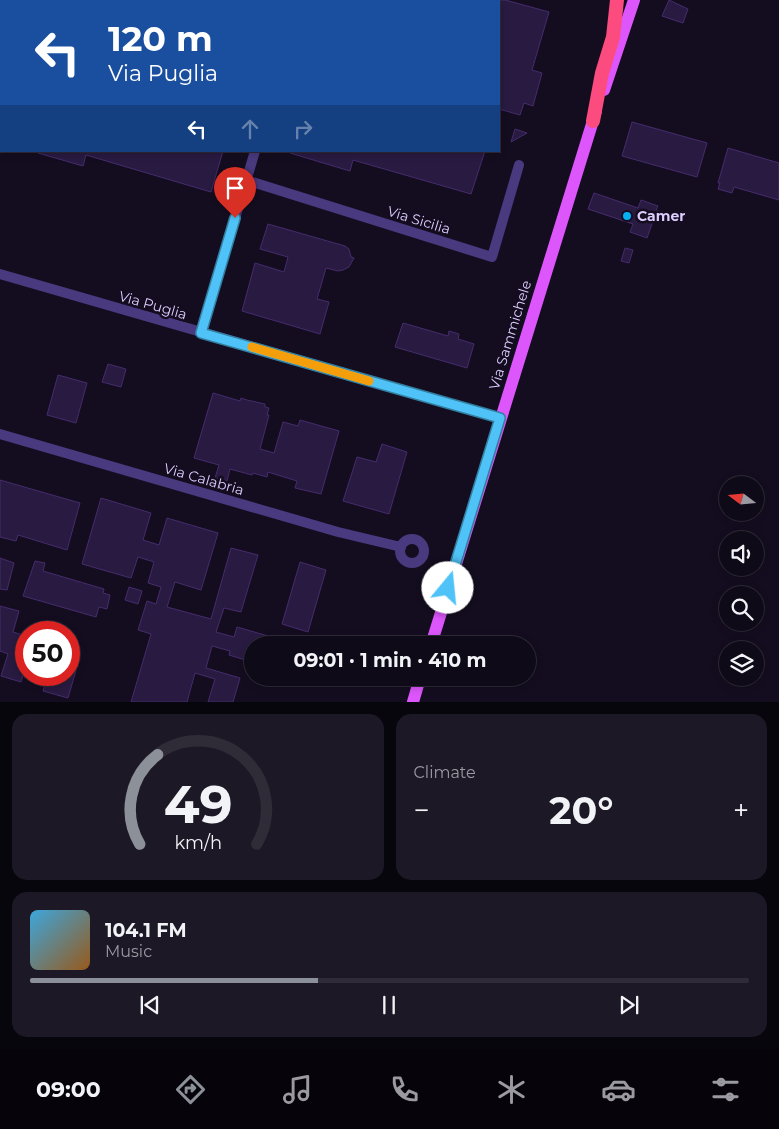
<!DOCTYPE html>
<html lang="en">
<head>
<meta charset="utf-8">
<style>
  :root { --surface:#0f0a18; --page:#1d1825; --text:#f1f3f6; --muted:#9b9aa2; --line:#2f2b37; --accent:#8c9099 }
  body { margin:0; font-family:Montserrat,sans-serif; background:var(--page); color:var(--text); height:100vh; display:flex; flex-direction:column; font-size:19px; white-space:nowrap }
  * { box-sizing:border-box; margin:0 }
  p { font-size:16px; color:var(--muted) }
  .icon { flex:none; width:28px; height:28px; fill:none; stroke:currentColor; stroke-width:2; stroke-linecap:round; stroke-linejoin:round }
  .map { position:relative; height:702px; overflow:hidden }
  .drawer { display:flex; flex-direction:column; gap:12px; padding:12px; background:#08060d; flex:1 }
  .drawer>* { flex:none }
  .top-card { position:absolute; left:0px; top:0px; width:500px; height:152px; box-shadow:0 2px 8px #0003,0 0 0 1px var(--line); background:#1a4fa0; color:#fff; overflow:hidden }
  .needle { width:32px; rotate:286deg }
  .controls { position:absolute; left:719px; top:476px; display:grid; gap:10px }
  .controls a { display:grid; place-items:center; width:45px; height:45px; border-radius:50%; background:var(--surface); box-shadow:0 2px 8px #0003,0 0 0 1px var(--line); font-size:25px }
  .speed { position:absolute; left:15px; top:621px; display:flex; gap:10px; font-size:25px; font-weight:700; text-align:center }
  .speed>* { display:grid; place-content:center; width:65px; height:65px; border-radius:50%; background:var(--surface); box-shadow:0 2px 8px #0003,0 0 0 1px var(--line); line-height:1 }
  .speed .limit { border:8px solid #d22; background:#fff; color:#111 }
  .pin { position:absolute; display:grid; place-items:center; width:42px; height:42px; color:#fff; margin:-51px -21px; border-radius:50% 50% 50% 0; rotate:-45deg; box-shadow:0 0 5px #0007 }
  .pin .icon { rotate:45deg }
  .me { position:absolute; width:55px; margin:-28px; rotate:17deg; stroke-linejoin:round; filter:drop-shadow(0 0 4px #0008) }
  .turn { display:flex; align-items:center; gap:18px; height:105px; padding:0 25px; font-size:22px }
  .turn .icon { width:65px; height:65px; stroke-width:2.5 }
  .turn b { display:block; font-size:35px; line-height:42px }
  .lanes { display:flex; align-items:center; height:48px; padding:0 25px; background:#0003; justify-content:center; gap:25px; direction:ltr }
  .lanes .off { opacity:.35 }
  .big { font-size:38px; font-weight:700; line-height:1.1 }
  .drawer .tile { flex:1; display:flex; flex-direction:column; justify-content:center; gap:8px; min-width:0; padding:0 18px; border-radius:15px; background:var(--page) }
  .drawer .dial { align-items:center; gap:0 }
  .dial svg { height:130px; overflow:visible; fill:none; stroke:var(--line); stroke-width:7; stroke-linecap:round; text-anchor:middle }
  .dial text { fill:var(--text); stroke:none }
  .song { display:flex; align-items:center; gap:15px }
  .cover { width:60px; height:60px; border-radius:8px; background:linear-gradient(135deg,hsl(200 70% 55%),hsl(30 70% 35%)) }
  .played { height:5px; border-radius:2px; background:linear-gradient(90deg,var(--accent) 40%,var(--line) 40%) }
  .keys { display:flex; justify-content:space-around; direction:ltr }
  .heat { display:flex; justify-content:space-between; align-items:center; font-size:28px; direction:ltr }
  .drawer .tiles { flex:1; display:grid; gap:12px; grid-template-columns:1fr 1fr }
  .tile:last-child { grid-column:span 2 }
  .trip { position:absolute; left:244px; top:636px; width:292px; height:50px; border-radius:25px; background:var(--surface); box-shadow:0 2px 8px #0003,0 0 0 1px var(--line); font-weight:700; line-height:50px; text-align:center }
  .tab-bar { display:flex; height:80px; justify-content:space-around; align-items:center; background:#06040a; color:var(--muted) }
  .tab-bar .icon { width:35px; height:35px }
  .tab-bar .selected { color:var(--accent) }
  .tab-bar b { font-size:22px; color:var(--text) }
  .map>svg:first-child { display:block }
  .building { fill:#291a41; stroke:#452c6d }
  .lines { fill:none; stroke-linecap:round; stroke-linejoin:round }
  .minor { stroke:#49397f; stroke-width:10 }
  .major { stroke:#dd56fc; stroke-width:12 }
  .highway { stroke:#fc4b7e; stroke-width:14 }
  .route-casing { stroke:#337fa1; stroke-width:12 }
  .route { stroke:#4fc3f7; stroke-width:9 }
  .slow { stroke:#f59e0b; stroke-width:9 }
  .poi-dot { fill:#04aff4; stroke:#140d20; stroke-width:2 }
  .labels { text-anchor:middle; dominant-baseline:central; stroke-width:5; stroke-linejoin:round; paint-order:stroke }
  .poi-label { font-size:14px; font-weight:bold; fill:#dccdfe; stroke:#140d20; text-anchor:start }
  .street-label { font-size:14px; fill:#dccdfe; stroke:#140d20 }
</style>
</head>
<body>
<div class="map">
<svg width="779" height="702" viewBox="0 0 779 702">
  <rect width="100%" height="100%" fill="#140d20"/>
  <!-- building -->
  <g class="building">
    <path d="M499,0H505L549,12L532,70L542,73L533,106L524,103L520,115L499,109Z"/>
    <path d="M669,0L688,9L683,23L662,16Z"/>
    <path d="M632,122L707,143L697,177L622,156Z"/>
    <path d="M515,129L527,133L511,142Z"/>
    <path d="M728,148L779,163V200L734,187L732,193L718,189L720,183H718Z"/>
    <path d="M38,151H223L211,192L86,155L83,166L38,153Z"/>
    <path d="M290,151H485L471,194L353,160L350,171L290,153Z"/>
    <path d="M594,193L638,208L641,200L658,206L656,210L662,212L659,220L654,218L647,238L630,232L633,224L588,209Z"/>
    <path d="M268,224L345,246L349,249L351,257L354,258L349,267L343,270L338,271L326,268L317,299L329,302L320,334L242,311L255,263L284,272L288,257L260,249Z"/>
    <path d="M625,248L633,250L629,263L621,261Z"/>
    <path d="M403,323L448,336L449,331L459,334L458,339L474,344L467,368L395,347Z"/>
    <path d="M108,364L126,369L121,387L102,382Z"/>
    <path d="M58,375L87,383L76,423L47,415Z"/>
    <path d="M213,393L240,401L241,398L247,400L265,404V407L269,408L267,415H269L260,449L274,453L283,422L298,426L300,420L339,431L321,494L295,488L297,481L268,472L267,477L253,473L252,475L230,469L227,481L215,478L219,465L194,458Z"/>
    <path d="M382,444L407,452L389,514L343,501L357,457L376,462Z"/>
    <path d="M0,480L80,503L67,550L18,535L16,541L0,537Z"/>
    <path d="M101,498L151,513L143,540L159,545L167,518L218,533L201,590L175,582L167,607L211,619L231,548L258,555L241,612L224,608L216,632L234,637L237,627L292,643V645H252V662L229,655L230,651L212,646L206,668L240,678L233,702H208L215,679L195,673L187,702H131L151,634L138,630L147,601L156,604L161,587L148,583L154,562L138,557L131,578L82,564Z"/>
    <path d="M0,558L14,563L7,590L0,589Z"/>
    <path d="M35,561L45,563L43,571L104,589L103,593L110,595L107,609L99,607L96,617L23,596Z"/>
    <path d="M300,562L326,570L308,632L282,624Z"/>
    <path d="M129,587L142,591L138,604L125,600Z"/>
    <path d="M0,606L19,611L13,632L26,636V663L21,682L1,676L8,654L0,651Z"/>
    <path d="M69,657L79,660L68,698L43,691L48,675H69Z"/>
  </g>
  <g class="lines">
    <!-- minor -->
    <g class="minor">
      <path d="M0,23H1"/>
      <path d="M246,180L492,257L519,165"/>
      <path d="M0,274L500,418"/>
      <path d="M201,333L255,151"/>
      <path d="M0,434L338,532L401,547"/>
      <circle cx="412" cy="551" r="12"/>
    </g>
    <!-- major -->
    <g class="major">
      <path d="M604,90L634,0"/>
      <path d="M431,645L596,111"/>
      <path d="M413,702L420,678"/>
    </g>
    <!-- highway -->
    <path class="highway" d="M593,121L602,73L613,37L617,0"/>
  </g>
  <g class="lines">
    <defs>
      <path id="route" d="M235,218L201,333L500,418L448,588"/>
    </defs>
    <!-- route casing -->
    <use href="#route" class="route-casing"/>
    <!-- route -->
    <use href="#route" class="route"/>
    <!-- slow -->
    <path class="slow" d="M252,347L369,381"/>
  </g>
  <!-- markers -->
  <circle class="poi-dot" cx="627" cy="216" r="5"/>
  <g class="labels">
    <!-- poi labels -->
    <g class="poi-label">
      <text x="637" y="216">Camer</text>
    </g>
    <!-- street labels -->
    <g class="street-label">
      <text transform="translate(419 220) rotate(17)">Via Sicilia</text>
      <text transform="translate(153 305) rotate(16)">Via Puglia</text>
      <text transform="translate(510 335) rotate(-73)">Via Sammichele</text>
      <text transform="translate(204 479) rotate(16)">Via Calabria</text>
    </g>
  </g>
</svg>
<div class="controls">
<a><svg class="needle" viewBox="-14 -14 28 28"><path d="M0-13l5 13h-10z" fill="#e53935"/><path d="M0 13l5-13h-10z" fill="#9b9aa2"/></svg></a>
<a><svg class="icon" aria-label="sound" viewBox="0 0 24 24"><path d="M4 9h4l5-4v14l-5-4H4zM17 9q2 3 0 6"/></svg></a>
<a><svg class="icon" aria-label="search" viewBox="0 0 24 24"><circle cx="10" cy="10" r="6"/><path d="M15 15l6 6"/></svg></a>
<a><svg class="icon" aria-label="layers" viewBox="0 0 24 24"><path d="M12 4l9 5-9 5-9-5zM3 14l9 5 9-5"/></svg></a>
</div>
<div class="speed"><div class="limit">50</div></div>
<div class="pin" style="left:235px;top:218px;background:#d93025"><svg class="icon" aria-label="arrive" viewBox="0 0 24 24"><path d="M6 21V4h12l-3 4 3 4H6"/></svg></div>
<svg class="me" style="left:448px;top:588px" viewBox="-20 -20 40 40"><circle r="19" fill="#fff"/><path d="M0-13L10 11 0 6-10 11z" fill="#4fc3f7"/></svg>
<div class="trip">09:01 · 1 min · 410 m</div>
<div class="top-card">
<div class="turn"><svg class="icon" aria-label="left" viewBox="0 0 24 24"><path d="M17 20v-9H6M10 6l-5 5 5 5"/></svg><div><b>120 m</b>Via Puglia</div></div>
<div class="lanes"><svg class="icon" aria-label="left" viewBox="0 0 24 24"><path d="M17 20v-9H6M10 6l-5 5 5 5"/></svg><svg class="icon off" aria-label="ahead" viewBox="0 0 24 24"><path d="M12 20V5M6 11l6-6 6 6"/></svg><svg class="icon off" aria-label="right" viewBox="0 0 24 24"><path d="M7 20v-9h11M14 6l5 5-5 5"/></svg></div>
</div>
</div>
<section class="drawer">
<div class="tiles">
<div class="tile dial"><svg viewBox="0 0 100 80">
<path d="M14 69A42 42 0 1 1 86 69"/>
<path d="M14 69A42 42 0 0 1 25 14" stroke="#8c9099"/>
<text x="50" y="56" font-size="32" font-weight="700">49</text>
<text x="50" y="72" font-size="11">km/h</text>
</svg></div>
<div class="tile"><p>Climate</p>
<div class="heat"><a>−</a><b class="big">20°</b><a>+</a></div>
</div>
<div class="tile">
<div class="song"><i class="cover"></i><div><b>104.1 FM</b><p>Music</p></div></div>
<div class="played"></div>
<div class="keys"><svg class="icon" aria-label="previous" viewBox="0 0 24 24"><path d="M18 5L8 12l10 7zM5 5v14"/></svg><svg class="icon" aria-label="pause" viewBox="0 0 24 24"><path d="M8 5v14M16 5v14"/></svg><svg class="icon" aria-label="next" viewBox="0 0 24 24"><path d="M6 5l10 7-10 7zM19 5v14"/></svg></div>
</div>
</div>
</section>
<nav class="tab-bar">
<b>09:00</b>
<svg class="icon selected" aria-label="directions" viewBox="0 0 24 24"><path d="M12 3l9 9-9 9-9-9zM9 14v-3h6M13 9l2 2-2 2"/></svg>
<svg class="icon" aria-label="music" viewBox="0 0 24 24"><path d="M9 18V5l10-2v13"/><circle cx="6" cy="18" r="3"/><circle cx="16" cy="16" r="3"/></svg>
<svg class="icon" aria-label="phone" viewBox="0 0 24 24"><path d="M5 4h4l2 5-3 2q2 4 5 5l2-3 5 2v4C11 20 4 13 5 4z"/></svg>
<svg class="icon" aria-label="climate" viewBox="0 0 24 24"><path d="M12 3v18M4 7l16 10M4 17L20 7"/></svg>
<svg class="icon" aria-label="car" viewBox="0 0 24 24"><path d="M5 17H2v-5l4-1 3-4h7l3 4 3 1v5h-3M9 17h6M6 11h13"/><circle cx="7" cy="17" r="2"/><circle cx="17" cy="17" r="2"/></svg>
<svg class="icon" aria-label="filters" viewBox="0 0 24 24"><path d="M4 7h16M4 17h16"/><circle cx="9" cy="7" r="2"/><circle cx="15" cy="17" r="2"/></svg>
</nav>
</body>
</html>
